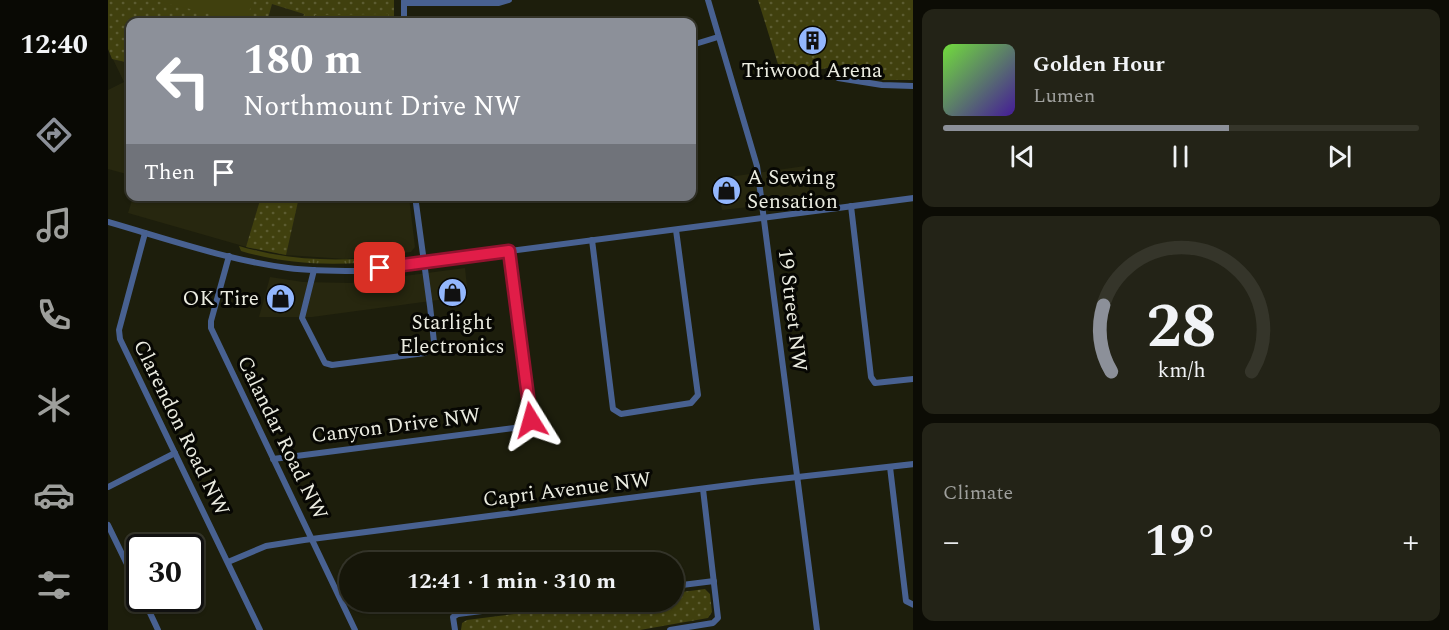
<!DOCTYPE html>
<html lang="en">
<head>
<meta charset="utf-8">
<style>
  :root { --surface:#161609; --page:#232317; --text:#f1f3f6; --muted:#9e9f9c; --line:#35352a; --accent:#8c9099 }
  body { margin:0; font-family:Spectral,serif; background:var(--page); color:var(--text); height:100vh; display:flex; flex-direction:column; font-size:22px; white-space:nowrap }
  * { box-sizing:border-box; margin:0 }
  p { font-size:20px; color:var(--muted) }
  .icon { flex:none; width:33px; height:33px; fill:none; stroke:currentColor; stroke-width:2; stroke-linecap:round; stroke-linejoin:round }
  .map { position:relative; flex:1; overflow:hidden }
  .side { display:flex; flex-direction:column; gap:9px; padding:9px; background:#0c0c05; width:536px }
  .side>* { flex:none }
  .top-card { position:absolute; left:18px; top:18px; width:570px; height:183px; border-radius:12px; box-shadow:0 2px 4px #0004,0 0 0 2px var(--line); background:#8c9099; color:#fff; overflow:hidden }
  .speed { position:absolute; left:18px; top:534px; display:flex; gap:12px; font-size:30px; font-weight:700; text-align:center }
  .speed>* { display:grid; place-content:center; width:78px; height:78px; border-radius:50%; background:var(--surface); box-shadow:0 2px 4px #0004,0 0 0 2px var(--line); line-height:1 }
  .speed .limit { border:3px solid #111; border-radius:9px; background:#fff; color:#111 }
  .pin { position:absolute; display:grid; place-items:center; width:51px; height:51px; color:#fff; margin:-26px; border-radius:12px; box-shadow:0 3px 9px #0006 }
  .me { position:absolute; width:66px; margin:-33px; rotate:352deg; stroke-linejoin:round; filter:drop-shadow(0 0 4px #0008) }
  .turn { display:flex; align-items:center; gap:21px; height:126px; padding:0 18px; font-size:27px }
  .turn .icon { width:78px; height:78px; stroke-width:2.5 }
  .turn b { display:block; font-size:42px; line-height:51px }
  .then { display:flex; align-items:center; height:57px; padding:0 18px; background:#0003; gap:12px; font-size:22px }
  .big { font-size:45px; font-weight:700; line-height:1.1 }
  .side .tile { flex:1; display:flex; flex-direction:column; justify-content:center; gap:9px; min-width:0; padding:0 21px; border-radius:12px; background:var(--page) }
  .side .dial { align-items:center; gap:0 }
  .dial svg { height:156px; overflow:visible; fill:none; stroke:var(--line); stroke-width:7; stroke-linecap:round; text-anchor:middle }
  .dial text { fill:var(--text); stroke:none }
  .song { display:flex; align-items:center; gap:18px }
  .cover { width:72px; height:72px; border-radius:9px; background:linear-gradient(135deg,hsl(100 70% 55%),hsl(260 70% 35%)) }
  .played { height:6px; border-radius:3px; background:linear-gradient(90deg,var(--accent) 60%,var(--line) 60%) }
  .keys { display:flex; justify-content:space-around; direction:ltr }
  .heat { display:flex; justify-content:space-between; align-items:center; font-size:33px; direction:ltr }
  .trip { position:absolute; left:231px; top:552px; width:345px; height:60px; border-radius:30px; background:var(--surface); box-shadow:0 2px 4px #0004,0 0 0 2px var(--line); font-weight:700; line-height:60px; text-align:center }
  main { display:flex; flex:1; min-height:0 }
  .menu { display:flex; flex-direction:column; width:108px; justify-content:space-around; align-items:center; background:#090904; color:var(--muted) }
  .menu .icon { width:42px; height:42px }
  .menu .current { color:var(--accent) }
  .menu b { font-size:27px; color:var(--text) }
  .map>svg:first-child { display:block }
  .built { fill:#27270f }
  .grass { fill:url(#grass-tufts) }
  .park { fill:url(#park-dots) }
  .pitch { fill:#40400e }
  .lines { fill:none; stroke-linecap:round; stroke-linejoin:round }
  .minor { stroke:#486191; stroke-width:6 }
  .route-casing { stroke:#92132f; stroke-width:15 }
  .route { stroke:#e11d48; stroke-width:10 }
  .labels { text-anchor:middle; dominant-baseline:central; stroke-width:6; stroke-linejoin:round; paint-order:stroke }
  .poi-label { font-size:21px; fill:#ebece1; stroke:#070703 }
  .street-label { font-size:21px; fill:#ebece1; stroke:#070703 }
</style>
</head>
<body>
<main>
<nav class="menu">
<b>12:40</b>
<svg class="icon current" aria-label="directions" viewBox="0 0 24 24"><path d="M12 3l9 9-9 9-9-9zM9 14v-3h6M13 9l2 2-2 2"/></svg>
<svg class="icon" aria-label="music" viewBox="0 0 24 24"><path d="M9 18V5l10-2v13"/><circle cx="6" cy="18" r="3"/><circle cx="16" cy="16" r="3"/></svg>
<svg class="icon" aria-label="phone" viewBox="0 0 24 24"><path d="M5 4h4l2 5-3 2q2 4 5 5l2-3 5 2v4C11 20 4 13 5 4z"/></svg>
<svg class="icon" aria-label="climate" viewBox="0 0 24 24"><path d="M12 3v18M4 7l16 10M4 17L20 7"/></svg>
<svg class="icon" aria-label="car" viewBox="0 0 24 24"><path d="M5 17H2v-5l4-1 3-4h7l3 4 3 1v5h-3M9 17h6M6 11h13"/><circle cx="7" cy="17" r="2"/><circle cx="17" cy="17" r="2"/></svg>
<svg class="icon" aria-label="filters" viewBox="0 0 24 24"><path d="M4 7h16M4 17h16"/><circle cx="9" cy="7" r="2"/><circle cx="15" cy="17" r="2"/></svg>
</nav>
<div class="map">
<svg width="806" height="630" viewBox="0 0 806 630">
  <defs>
    <pattern id="grass-tufts" width="24" height="20" patternUnits="userSpaceOnUse" patternTransform="scale(1.5)"><rect width="24" height="20" fill="#40400e"/><path d="M3 7l-1-3M5 7V3M7 7l1-3M15 17l-1-3M17 17v-4M19 17l1-3" fill="none" stroke="#5c5c31"/></pattern>
    <pattern id="park-dots" width="8" height="8" patternUnits="userSpaceOnUse" patternTransform="scale(1.5)"><rect width="8" height="8" fill="#40400e"/><path d="M2 2h.1M6 6h.1" fill="none" stroke="#5c5c31" stroke-width="1.8" stroke-linecap="round"/></pattern>
  </defs>
  <rect width="100%" height="100%" fill="#1d1e0c"/>
  <!-- built -->
  <g class="built">
    <path d="M0,0H286V22H22V175L0,169V90L16,82L0,49Z"/>
    <path d="M697,166L703,200L614,210L607,179Z"/>
    <path d="M25,197H301L307,247L303,252L238,259L178,255L142,248L20,213Z"/>
    <path d="M357,268L360,296L204,317H151L162,277L195,282L243,283Z"/>
  </g>
  <!-- grass -->
  <path class="grass" d="M131,246C182,261 231,262 283,256L284,260C233,266 183,266 133,251Z"/>
  <!-- park -->
  <g class="park">
    <path d="M0,0H286V22H201L195,19L196,14L164,4L159,22H22V63L4,59L0,49Z"/>
    <path d="M650,0H805V80H774L734,65L674,77Z"/>
    <path d="M153,197H191L178,255L138,247Z"/>
    <path d="M597,589L602,594L604,612L600,618L532,630H353L354,623L359,620L500,602H566V593Z"/>
  </g>
  <!-- pitch -->
  <g class="pitch">
    <path d="M46,0H144L139,22H134Z"/>
    <path d="M280,14V22H207V15Z"/>
  </g>
  <g class="lines">
    <!-- minor -->
    <g class="minor">
      <path d="M600,0L649,166L709,630"/>
      <path d="M296,1V22"/>
      <path d="M296,3H391L401,0"/>
      <path d="M584,45L610,37"/>
      <path d="M730,78L774,85L806,86"/>
      <path d="M743,206L763,377L767,383L806,379"/>
      <path d="M0,222C59,239 119,260 180,268C203,271 226,271 249,271L806,198"/>
      <path d="M37,233L11,330L12,339L152,630"/>
      <path d="M484,240L505,409L513,414L583,403L590,395L568,230"/>
      <path d="M121,256L103,321V328L247,630"/>
      <path d="M206,270L194,318L217,363L224,365L317,353L324,349L326,342L322,306L307,196"/>
      <path d="M165,459L414,427L423,420L401,251"/>
      <path d="M782,467L798,601L806,605"/>
      <path d="M0,487L67,453"/>
      <path d="M0,525L32,591"/>
      <path d="M120,562L158,546L196,540L645,482L806,464"/>
      <path d="M566,586L606,581"/>
      <path d="M35,598L50,630"/>
      <path d="M347,630L345,617L350,614L447,602"/>
      <path d="M562,630L605,623L610,618L595,489"/>
    </g>
  </g>
  <g class="lines">
    <defs>
      <path id="route" d="M272,268L401,251L423,420"/>
    </defs>
    <!-- route casing -->
    <use href="#route" class="route-casing"/>
    <!-- route -->
    <use href="#route" class="route"/>
  </g>
  <!-- icons -->
  <defs>
    <symbol id="building-disc" viewBox="-11 -11 22 22"><circle r="9.5" fill="#93b7fd" stroke="#070703"/><path d="M-4-6H4V6H1V3H-1V6H-4ZM-2.5-4.3h1.7v1.8h-1.7ZM.8-4.3h1.7v1.8H.8ZM-2.5-1h1.7V.8h-1.7ZM.8-1h1.7V.8H.8Z" fill="#111"/></symbol>
    <symbol id="shop-disc" viewBox="-11 -11 22 22"><circle r="9.5" fill="#93b7fd" stroke="#070703"/><path d="M-5-2.5h2.3a2.7 3.5 0 0 1 5.4 0H5L5.5 6h-11ZM-1.5-2.5h3a1.5 2.3 0 0 0-3 0Z" fill="#111"/></symbol>
  </defs>
  <g fill-rule="evenodd">
    <use href="#building-disc" x="688" y="24" width="33" height="33"/>
    <use href="#shop-disc" x="602" y="174" width="33" height="33"/>
    <use href="#shop-disc" x="328" y="276" width="33" height="33"/>
    <use href="#shop-disc" x="156" y="282" width="33" height="33"/>
  </g>
  <g class="labels">
    <!-- poi labels -->
    <g class="poi-label">
      <text x="704" y="71">Triwood Arena</text>
      <text x="639" y="178" text-anchor="start">A Sewing<tspan x="639" dy="24">Sensation</tspan></text>
      <text x="151" y="299" text-anchor="end">OK Tire</text>
      <text x="344" y="323">Starlight<tspan x="344" dy="24">Electronics</tspan></text>
    </g>
    <!-- street labels -->
    <g class="street-label">
      <text transform="translate(684 310) rotate(83)">19 Street NW</text>
      <text transform="translate(288 426) rotate(-7)">Canyon Drive NW</text>
      <text transform="translate(73 428) rotate(64)">Clarendon Road NW</text>
      <text transform="translate(174 438) rotate(64)">Calandar Road NW</text>
      <text transform="translate(459 490) rotate(-7)">Capri Avenue NW</text>
    </g>
  </g>
</svg>
<div class="speed"><div class="limit">30</div></div>
<div class="pin" style="left:272px;top:268px;background:#d93025"><svg class="icon" aria-label="arrive" viewBox="0 0 24 24"><path d="M6 21V4h12l-3 4 3 4H6"/></svg></div>
<svg class="me" style="left:423px;top:420px" viewBox="-20 -20 40 40"><path d="M0-17L14 15 0 8-14 15z" fill="#e11d48" stroke="#fff" stroke-width="4"/></svg>
<div class="trip">12:41 · 1 min · 310 m</div>
<div class="top-card">
<div class="turn"><svg class="icon" aria-label="left" viewBox="0 0 24 24"><path d="M17 20v-9H6M10 6l-5 5 5 5"/></svg><div><b>180 m</b>Northmount Drive NW</div></div>
<div class="then">Then<svg class="icon" aria-label="arrive" viewBox="0 0 24 24"><path d="M6 21V4h12l-3 4 3 4H6"/></svg></div>
</div>
</div>
<section class="side">
<div class="tile">
<div class="song"><i class="cover"></i><div><b>Golden Hour</b><p>Lumen</p></div></div>
<div class="played"></div>
<div class="keys"><svg class="icon" aria-label="previous" viewBox="0 0 24 24"><path d="M18 5L8 12l10 7zM5 5v14"/></svg><svg class="icon" aria-label="pause" viewBox="0 0 24 24"><path d="M8 5v14M16 5v14"/></svg><svg class="icon" aria-label="next" viewBox="0 0 24 24"><path d="M6 5l10 7-10 7zM19 5v14"/></svg></div>
</div>
<div class="tile dial"><svg viewBox="0 0 100 80">
<path d="M14 69A42 42 0 1 1 86 69"/>
<path d="M14 69A42 42 0 0 1 10 35" stroke="#8c9099"/>
<text x="50" y="56" font-size="32" font-weight="700">28</text>
<text x="50" y="72" font-size="11">km/h</text>
</svg></div>
<div class="tile"><p>Climate</p>
<div class="heat"><a>−</a><b class="big">19°</b><a>+</a></div>
</div>
</section>
</main>
</body>
</html>
